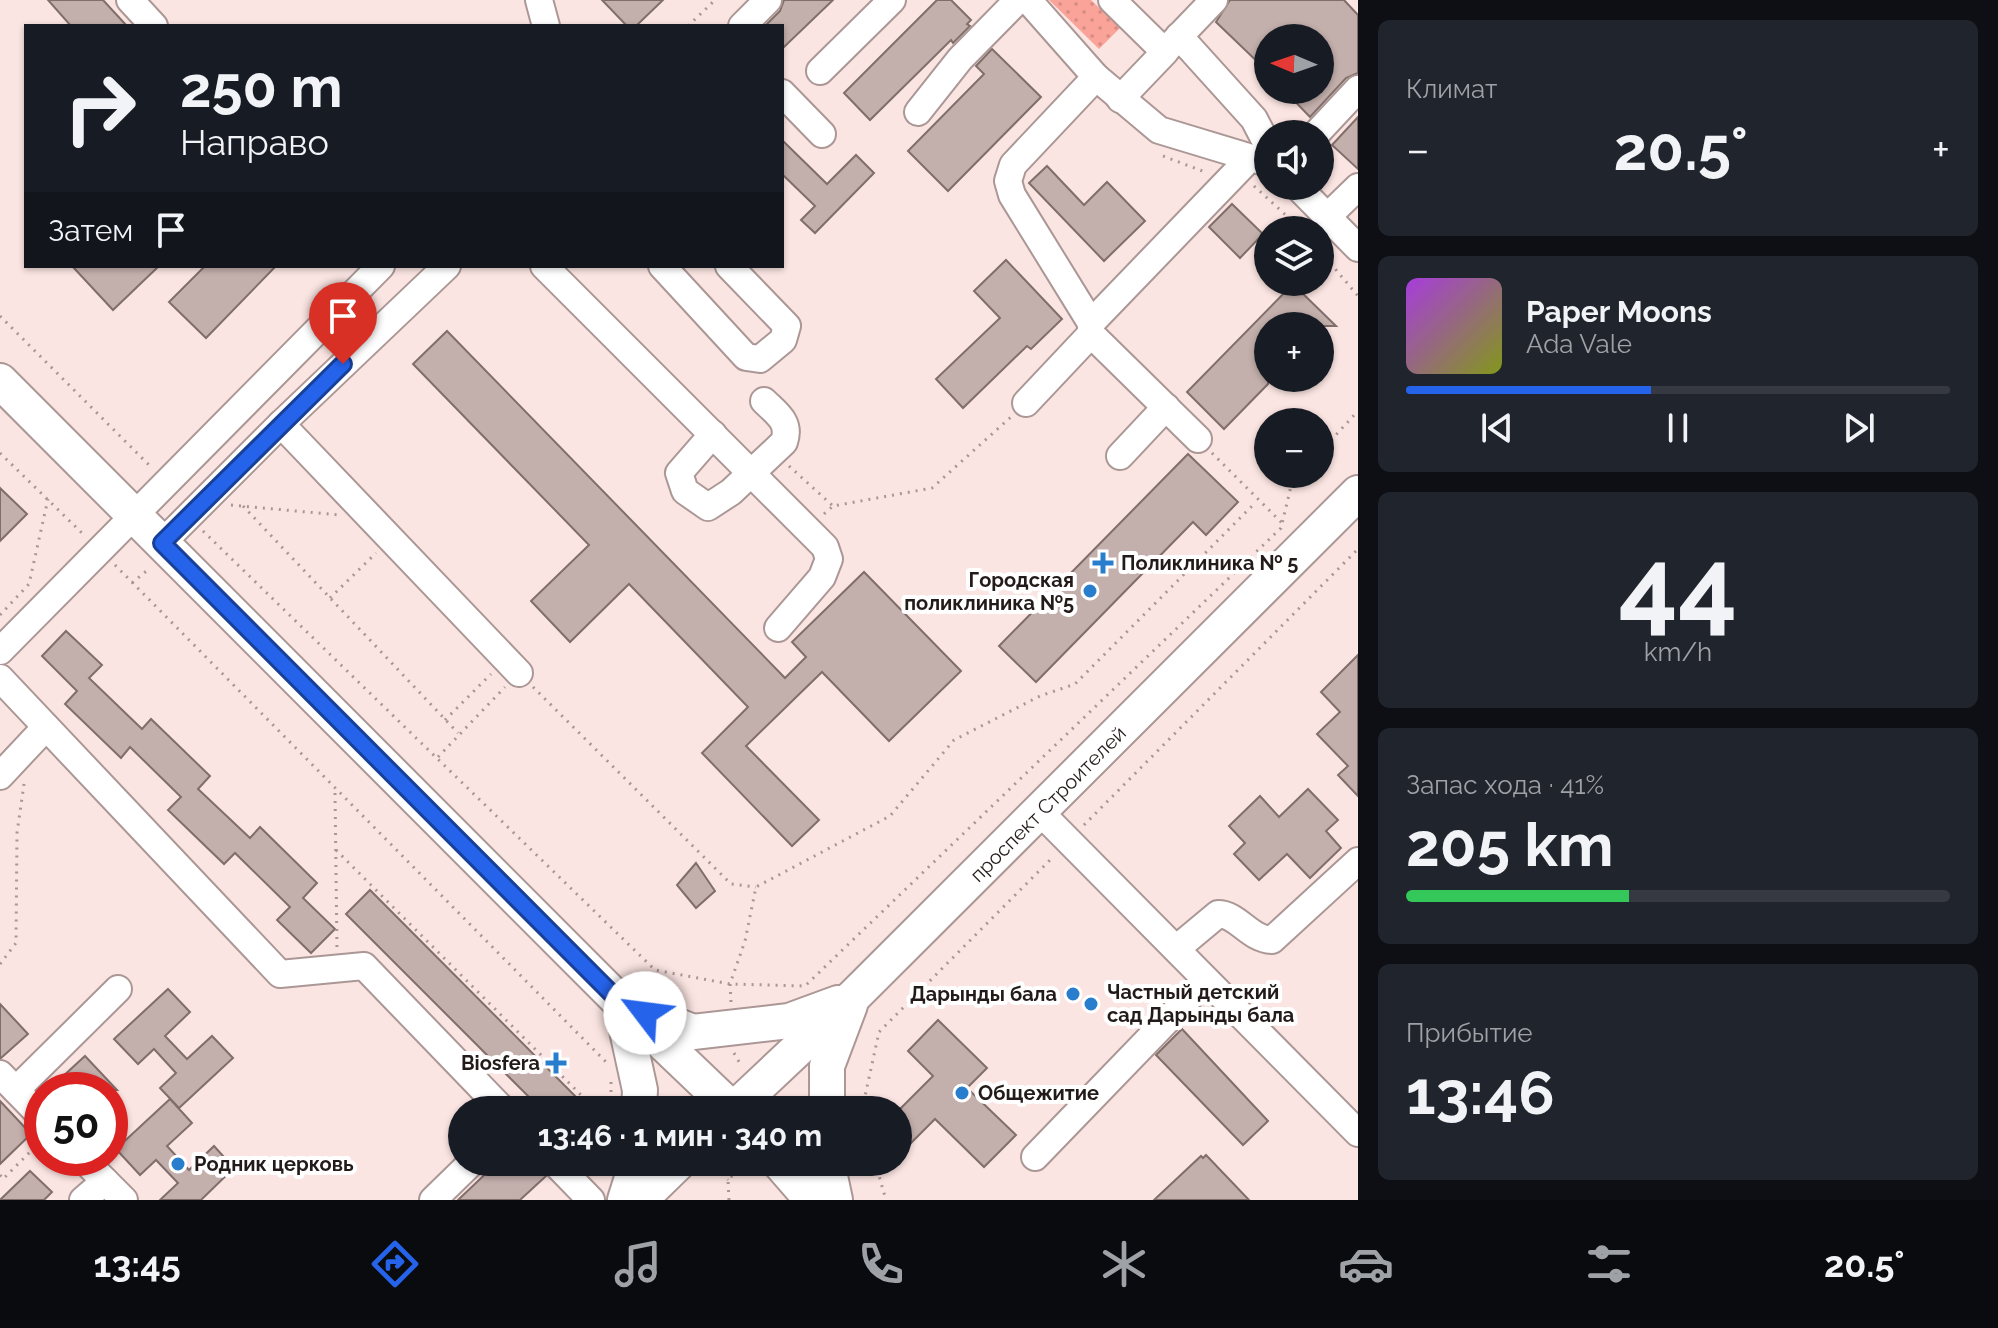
<!DOCTYPE html>
<html lang="ru">
<head>
<meta charset="utf-8">
<style>
  :root { --surface:#171b24; --page:#20242c; --text:#f1f3f6; --muted:#9ea1a6; --line:#363941; --accent:#2563eb }
  body { margin:0; font-family:Raleway,sans-serif; background:var(--page); color:var(--text); height:100vh; display:flex; flex-direction:column; font-size:30px; white-space:nowrap }
  * { box-sizing:border-box; margin:0 }
  p { font-size:26px; color:var(--muted) }
  .icon { flex:none; width:44px; height:44px; fill:none; stroke:currentColor; stroke-width:2; stroke-linecap:round; stroke-linejoin:round }
  .map { position:relative; flex:1; overflow:hidden }
  .sheet { display:flex; flex-direction:column; gap:20px; padding:20px; background:#0d0f14; width:640px }
  .sheet>* { flex:none }
  .top-card { position:absolute; left:24px; top:24px; width:760px; height:244px; border-radius:0px; box-shadow:0 2px 6px #0004; background:#171b24; color:var(--text); overflow:hidden }
  .needle { width:52px; rotate:272deg }
  .buttons { position:absolute; left:1254px; top:24px; display:grid; gap:16px }
  .buttons a { display:grid; place-items:center; width:80px; height:80px; border-radius:50%; background:var(--surface); box-shadow:0 2px 6px #0004; font-size:40px }
  .speed { position:absolute; left:24px; top:1072px; display:flex; gap:16px; font-size:40px; font-weight:700; text-align:center }
  .speed>* { display:grid; place-content:center; width:104px; height:104px; border-radius:50%; background:var(--surface); box-shadow:0 2px 6px #0004; line-height:1 }
  .speed .limit { border:12px solid #d22; background:#fff; color:#111 }
  .pin { position:absolute; display:grid; place-items:center; width:68px; height:68px; color:#fff; margin:-82px -34px; border-radius:50% 50% 50% 0; rotate:-45deg; box-shadow:0 0 8px #0007 }
  .pin .icon { rotate:45deg }
  .me { position:absolute; width:88px; margin:-44px; rotate:300deg; stroke-linejoin:round; filter:drop-shadow(0 0 6px #0008) }
  .turn { display:flex; align-items:center; gap:28px; height:168px; padding:0 24px; font-size:36px }
  .turn .icon { width:104px; height:104px; stroke-width:2.5 }
  .turn b { display:block; font-size:56px; line-height:68px }
  .then { display:flex; align-items:center; height:76px; padding:0 24px; background:#0003; gap:16px; font-size:30px }
  .big { font-size:60px; font-weight:700; line-height:1.1 }
  .sheet .card { flex:1; display:flex; flex-direction:column; justify-content:center; gap:12px; min-width:0; padding:0 28px; border-radius:12px; background:var(--page) }
  .sheet .dial { align-items:center; gap:0 }
  .dial b { font-size:104px; line-height:1 }
  .song { display:flex; align-items:center; gap:24px }
  .cover { width:96px; height:96px; border-radius:12px; background:linear-gradient(135deg,hsl(280 70% 55%),hsl(70 70% 35%)) }
  .played { height:8px; border-radius:4px; background:linear-gradient(90deg,var(--accent) 45%,var(--line) 45%) }
  .keys { display:flex; justify-content:space-around; direction:ltr }
  .heat { display:flex; justify-content:space-between; align-items:center; font-size:44px; direction:ltr }
  .charge { height:12px; border-radius:6px; background:linear-gradient(90deg,#34c759 41%,var(--line) 0) }
  .trip { position:absolute; left:448px; top:1096px; width:464px; height:80px; border-radius:40px; background:var(--surface); box-shadow:0 2px 6px #0004; font-weight:700; line-height:80px; text-align:center }
  .menu { display:flex; height:128px; justify-content:space-around; align-items:center; background:#090b0e; color:var(--muted) }
  .menu .icon { width:56px; height:56px }
  .menu .active { color:var(--accent) }
  .menu b { font-size:36px; color:var(--text) }
  main { display:flex; flex:1; min-height:0 }
  .map>svg:first-child { display:block }
  .grass { fill:url(#grass-dots) }
  .building { fill:#c3afac; stroke:#806e6b; stroke-width:2 }
  .lines { fill:none; stroke-linecap:round; stroke-linejoin:round }
  .minor-casing { stroke:#ab9795; stroke-width:30 }
  .major-casing { stroke:#ab9795; stroke-width:38 }
  .path { stroke:#a89795; stroke-width:3; stroke-dasharray:2 6; stroke-linecap:butt }
  .minor { stroke:#fff; stroke-width:26 }
  .major { stroke:#fff; stroke-width:34 }
  .route-casing { stroke:#184099; stroke-width:20 }
  .route { stroke:#2563eb; stroke-width:14 }
  .poi-dot { fill:#287ecc; stroke:#fff; stroke-width:3 }
  .labels { text-anchor:middle; dominant-baseline:central; stroke-width:8; stroke-linejoin:round; paint-order:stroke }
  .poi-label { font-size:20px; font-weight:bold; fill:#231b1a; stroke:#fff; text-anchor:start }
  .street-label { font-size:20px; fill:#231b1a; stroke:#fff }
</style>
</head>
<body>
<main>
<div class="map">
<svg width="1358" height="1200" viewBox="0 0 1358 1200">
  <defs>
    <pattern id="grass-dots" width="8" height="8" patternUnits="userSpaceOnUse" patternTransform="scale(2)"><rect width="8" height="8" fill="#faa399"/><path d="M2 2h.1M6 6h.1" fill="none" stroke="#d68c83" stroke-width="1.8" stroke-linecap="round"/></pattern>
  </defs>
  <rect width="100%" height="100%" fill="#fbe5e2"/>
  <!-- grass -->
  <path class="grass" d="M1049,0H1091L1120,28L1099,49Z"/>
  <!-- building -->
  <g class="building">
    <path d="M48,0H103L127,26H71Z"/>
    <path d="M602,0H663L636,26H627Z"/>
    <path d="M784,0H833L782,49V26H765L780,11Z"/>
    <path d="M937,0H951L971,20L967,24L970,26L953,43L951,40L870,120L844,93Z"/>
    <path d="M1230,0H1344L1358,15V73L1346,78L1310,117L1284,90H1320V38H1268V72L1216,22Z"/>
    <path d="M992,49L1041,97L948,191L908,151L984,74L976,66Z"/>
    <path d="M1358,117V169L1332,145Z"/>
    <path d="M782,140L827,184L856,155L874,173L815,233L801,220L815,206L782,174Z"/>
    <path d="M1047,166L1084,205L1107,182L1145,221L1104,261L1029,183Z"/>
    <path d="M1232,204L1263,234L1240,258L1209,227Z"/>
    <path d="M1006,260L1062,319L1031,349L1027,346L963,408L936,379L1000,318L974,291Z"/>
    <path d="M72,266H159L113,310Z"/>
    <path d="M205,266H276L206,338L169,302Z"/>
    <path d="M1293,284L1336,326H1268V384L1224,429L1187,392Z"/>
    <path d="M447,331L785,678L806,657L792,642L864,572L961,671L889,741L822,672L746,746L819,820L792,846L702,753L748,707L629,584L570,642L531,601L589,545L413,364Z"/>
    <path d="M1188,454L1238,502L1206,535L1193,522L1036,682L999,646Z"/>
    <path d="M0,488L27,514L0,541Z"/>
    <path d="M66,631L102,665L89,678L142,729L151,719L210,776L198,789L250,838L260,827L317,883L303,898L335,929L311,953L277,920L290,907L235,853L224,864L168,810L181,797L130,747L121,758L65,704L77,691L42,656Z"/>
    <path d="M1358,655V796L1338,775L1348,766L1317,734L1340,712L1321,692Z"/>
    <path d="M1308,789L1338,820L1326,831L1341,848L1310,878L1287,854L1259,880L1234,854L1245,843L1229,826L1260,796L1279,817Z"/>
    <path d="M696,863L715,891L696,908L677,885Z"/>
    <path d="M370,890L589,1110H542L346,914Z"/>
    <path d="M168,989L190,1012L165,1036L187,1059L212,1036L233,1058L179,1108L160,1088L176,1073L154,1049L138,1064L114,1039Z"/>
    <path d="M0,1004L28,1034L1,1058H0Z"/>
    <path d="M938,1020L987,1068L967,1088L1016,1135L984,1167L935,1119L898,1156V1111L933,1076L908,1051Z"/>
    <path d="M1182,1029L1268,1121L1243,1145L1156,1055Z"/>
    <path d="M85,1056L117,1090H48Z"/>
    <path d="M170,1099L192,1123L167,1146L189,1170L214,1146L234,1168L201,1200H160L178,1183L156,1160L140,1175L116,1149Z"/>
    <path d="M0,1101L31,1134L0,1164Z"/>
    <path d="M1206,1155L1249,1200H1154L1201,1156L1203,1158Z"/>
    <path d="M498,1162H538L546,1176L520,1200H458Z"/>
    <path d="M30,1171L52,1192L44,1200H0Z"/>
  </g>
  <g class="lines">
    <defs>
      <g id="minor">
        <path d="M130,0L154,26"/>
        <path d="M539,0L546,26"/>
        <path d="M1028,0L1096,77L1159,130L1268,163"/>
        <path d="M1112,0L1165,52L1120,99"/>
        <path d="M742,26L768,0"/>
        <path d="M1179,36L1254,119L1268,146"/>
        <path d="M1167,49L1214,0"/>
        <path d="M820,71L892,0"/>
        <path d="M1096,77L1013,165L1008,181L1012,195L1091,323V334L1198,439"/>
        <path d="M782,93L822,134"/>
        <path d="M918,112L960,59L1018,0"/>
        <path d="M1316,134L1358,89"/>
        <path d="M1297,186L1358,248"/>
        <path d="M1327,217L1358,187"/>
        <path d="M544,266L825,547L829,559L822,577L778,628"/>
        <path d="M662,266L746,357L760,359L783,340L787,326L729,266"/>
        <path d="M1091,323L1250,158"/>
        <path d="M1026,403L1091,334"/>
        <path d="M281,424L519,673"/>
        <path d="M713,434L679,473L685,491L708,507L731,492L784,442C791,422 777,414 764,401"/>
        <path d="M1120,456L1166,407"/>
        <path d="M162,543L281,424L447,266"/>
        <path d="M0,651L381,266"/>
        <path d="M0,678L280,974L364,966L503,1110"/>
        <path d="M0,776L46,727"/>
        <path d="M1040,812L1358,1133"/>
        <path d="M1176,949L1218,914C1238,914 1249,939 1272,940L1358,861"/>
        <path d="M0,1074L42,1117"/>
        <path d="M16,1090L118,989"/>
        <path d="M1035,1157L1206,980"/>
        <path d="M82,1158L105,1181"/>
        <path d="M554,1162L591,1200"/>
        <path d="M83,1200L105,1181L124,1200"/>
        <path d="M433,1200L472,1162"/>
      </g>
      <g id="major">
        <path d="M0,381L621,1003L733,1110"/>
        <path d="M621,1003L640,1090L639,1110"/>
        <path d="M639,1010L693,1032L789,1021L838,1003"/>
        <path d="M733,1110L853,997L1358,493"/>
        <path d="M827,1110V1066L850,1005"/>
        <path d="M779,1162L812,1200"/>
        <path d="M827,1162L835,1200"/>
        <path d="M625,1200L637,1162"/>
        <path d="M640,1200L679,1162"/>
      </g>
    </defs>
    <!-- minor casing -->
    <use href="#minor" class="minor-casing"/>
    <!-- major casing -->
    <use href="#major" class="major-casing"/>
    <!-- path -->
    <g class="path">
      <path d="M688,26L715,0"/>
      <path d="M1163,156L1205,172"/>
      <path d="M1254,186L1302,230"/>
      <path d="M1320,251L1358,296"/>
      <path d="M0,316L151,467"/>
      <path d="M1320,452L1358,411"/>
      <path d="M0,453L84,535"/>
      <path d="M1212,453L1282,523"/>
      <path d="M789,466L833,506"/>
      <path d="M231,505L339,515"/>
      <path d="M243,506L458,733"/>
      <path d="M824,514L833,506L932,488L1012,416"/>
      <path d="M203,531L655,970L730,984L805,986L1281,528L1292,482L1299,474"/>
      <path d="M115,565L607,1063"/>
      <path d="M132,583L150,568"/>
      <path d="M330,598L376,553"/>
      <path d="M0,615L29,584L48,499"/>
      <path d="M533,687L731,884L756,887"/>
      <path d="M445,720L491,674"/>
      <path d="M438,757L505,687"/>
      <path d="M335,793L337,949"/>
      <path d="M1084,825L1358,549"/>
      <path d="M336,850L596,1110"/>
      <path d="M0,964L16,943L17,833L24,784"/>
      <path d="M731,1002L730,984L745,941L756,887L890,816L954,740L1040,696L1075,684L1254,504"/>
      <path d="M734,1053L742,1067"/>
      <path d="M611,1082V1110"/>
      <path d="M862,1110L879,1032L1054,856"/>
      <path d="M711,1162L728,1180"/>
      <path d="M875,1162L886,1200"/>
      <path d="M0,1175L3,1179L42,1140"/>
      <path d="M729,1200L728,1180L745,1162"/>
    </g>
    <!-- minor -->
    <use href="#minor" class="minor"/>
    <!-- major -->
    <use href="#major" class="major"/>
  </g>
  <g class="lines">
    <defs>
      <path id="route" d="M343,364L162,543L621,1003L645,1013"/>
    </defs>
    <!-- route casing -->
    <use href="#route" class="route-casing"/>
    <!-- route -->
    <use href="#route" class="route"/>
  </g>
  <!-- markers -->
  <g class="poi-dot">
    <path d="M1099 551h8v8h8v8h-8v8h-8v-8h-8v-8h8z"/>
    <circle cx="1090" cy="591" r="8"/>
    <circle cx="1073" cy="994" r="8"/>
    <circle cx="1091" cy="1004" r="8"/>
    <path d="M552 1051h8v8h8v8h-8v8h-8v-8h-8v-8h8z"/>
    <circle cx="962" cy="1093" r="8"/>
    <circle cx="178" cy="1164" r="8"/>
  </g>
  <g class="labels">
    <!-- poi labels -->
    <g class="poi-label">
      <text x="1121" y="563">Поликлиника № 5</text>
      <text x="1074" y="580" text-anchor="end">Городская<tspan x="1074" dy="23">поликлиника №5</tspan></text>
      <text x="1107" y="992">Частный детский<tspan x="1107" dy="23">сад Дарынды бала</tspan></text>
      <text x="1057" y="994" text-anchor="end">Дарынды бала</text>
      <text x="540" y="1063" text-anchor="end">Biosfera</text>
      <text x="978" y="1093">Общежитие</text>
      <text x="194" y="1164">Родник церковь</text>
    </g>
    <!-- street labels -->
    <g class="street-label">
      <text transform="translate(1048 804) rotate(-45)">проспект Строителей</text>
    </g>
  </g>
</svg>
<div class="buttons">
<a><svg class="needle" viewBox="-14 -14 28 28"><path d="M0-13l5 13h-10z" fill="#e53935"/><path d="M0 13l5-13h-10z" fill="#9ea1a6"/></svg></a>
<a><svg class="icon" aria-label="sound" viewBox="0 0 24 24"><path d="M4 9h4l5-4v14l-5-4H4zM17 9q2 3 0 6"/></svg></a>
<a><svg class="icon" aria-label="layers" viewBox="0 0 24 24"><path d="M12 4l9 5-9 5-9-5zM3 14l9 5 9-5"/></svg></a>
<a>+</a>
<a>−</a>
</div>
<div class="speed"><div class="limit">50</div></div>
<div class="pin" style="left:343px;top:364px;background:#d93025"><svg class="icon" aria-label="arrive" viewBox="0 0 24 24"><path d="M6 21V4h12l-3 4 3 4H6"/></svg></div>
<svg class="me" style="left:645px;top:1013px" viewBox="-20 -20 40 40"><circle r="19" fill="#fff"/><path d="M0-13L10 11 0 6-10 11z" fill="#2563eb"/></svg>
<div class="trip">13:46 · 1 мин · 340 m</div>
<div class="top-card">
<div class="turn"><svg class="icon" aria-label="right" viewBox="0 0 24 24"><path d="M7 20v-9h11M14 6l5 5-5 5"/></svg><div><b>250 m</b>Направо</div></div>
<div class="then">Затем<svg class="icon" aria-label="arrive" viewBox="0 0 24 24"><path d="M6 21V4h12l-3 4 3 4H6"/></svg></div>
</div>
</div>
<section class="sheet">
<div class="card"><p>Климат</p>
<div class="heat"><a>−</a><b class="big">20.5°</b><a>+</a></div>
</div>
<div class="card">
<div class="song"><i class="cover"></i><div><b>Paper Moons</b><p>Ada Vale</p></div></div>
<div class="played"></div>
<div class="keys"><svg class="icon" aria-label="previous" viewBox="0 0 24 24"><path d="M18 5L8 12l10 7zM5 5v14"/></svg><svg class="icon" aria-label="pause" viewBox="0 0 24 24"><path d="M8 5v14M16 5v14"/></svg><svg class="icon" aria-label="next" viewBox="0 0 24 24"><path d="M6 5l10 7-10 7zM19 5v14"/></svg></div>
</div>
<div class="card dial"><b>44</b><p>km/h</p></div>
<div class="card"><p>Запас хода · 41%</p><b class="big">205 km</b><div class="charge"></div></div>
<div class="card"><p>Прибытие</p><b class="big">13:46</b></div>
</section>
</main>
<nav class="menu">
<b>13:45</b>
<svg class="icon active" aria-label="directions" viewBox="0 0 24 24"><path d="M12 3l9 9-9 9-9-9zM9 14v-3h6M13 9l2 2-2 2"/></svg>
<svg class="icon" aria-label="music" viewBox="0 0 24 24"><path d="M9 18V5l10-2v13"/><circle cx="6" cy="18" r="3"/><circle cx="16" cy="16" r="3"/></svg>
<svg class="icon" aria-label="phone" viewBox="0 0 24 24"><path d="M5 4h4l2 5-3 2q2 4 5 5l2-3 5 2v4C11 20 4 13 5 4z"/></svg>
<svg class="icon" aria-label="climate" viewBox="0 0 24 24"><path d="M12 3v18M4 7l16 10M4 17L20 7"/></svg>
<svg class="icon" aria-label="car" viewBox="0 0 24 24"><path d="M5 17H2v-5l4-1 3-4h7l3 4 3 1v5h-3M9 17h6M6 11h13"/><circle cx="7" cy="17" r="2"/><circle cx="17" cy="17" r="2"/></svg>
<svg class="icon" aria-label="filters" viewBox="0 0 24 24"><path d="M4 7h16M4 17h16"/><circle cx="9" cy="7" r="2"/><circle cx="15" cy="17" r="2"/></svg>
<b>20.5°</b>
</nav>
</body>
</html>
